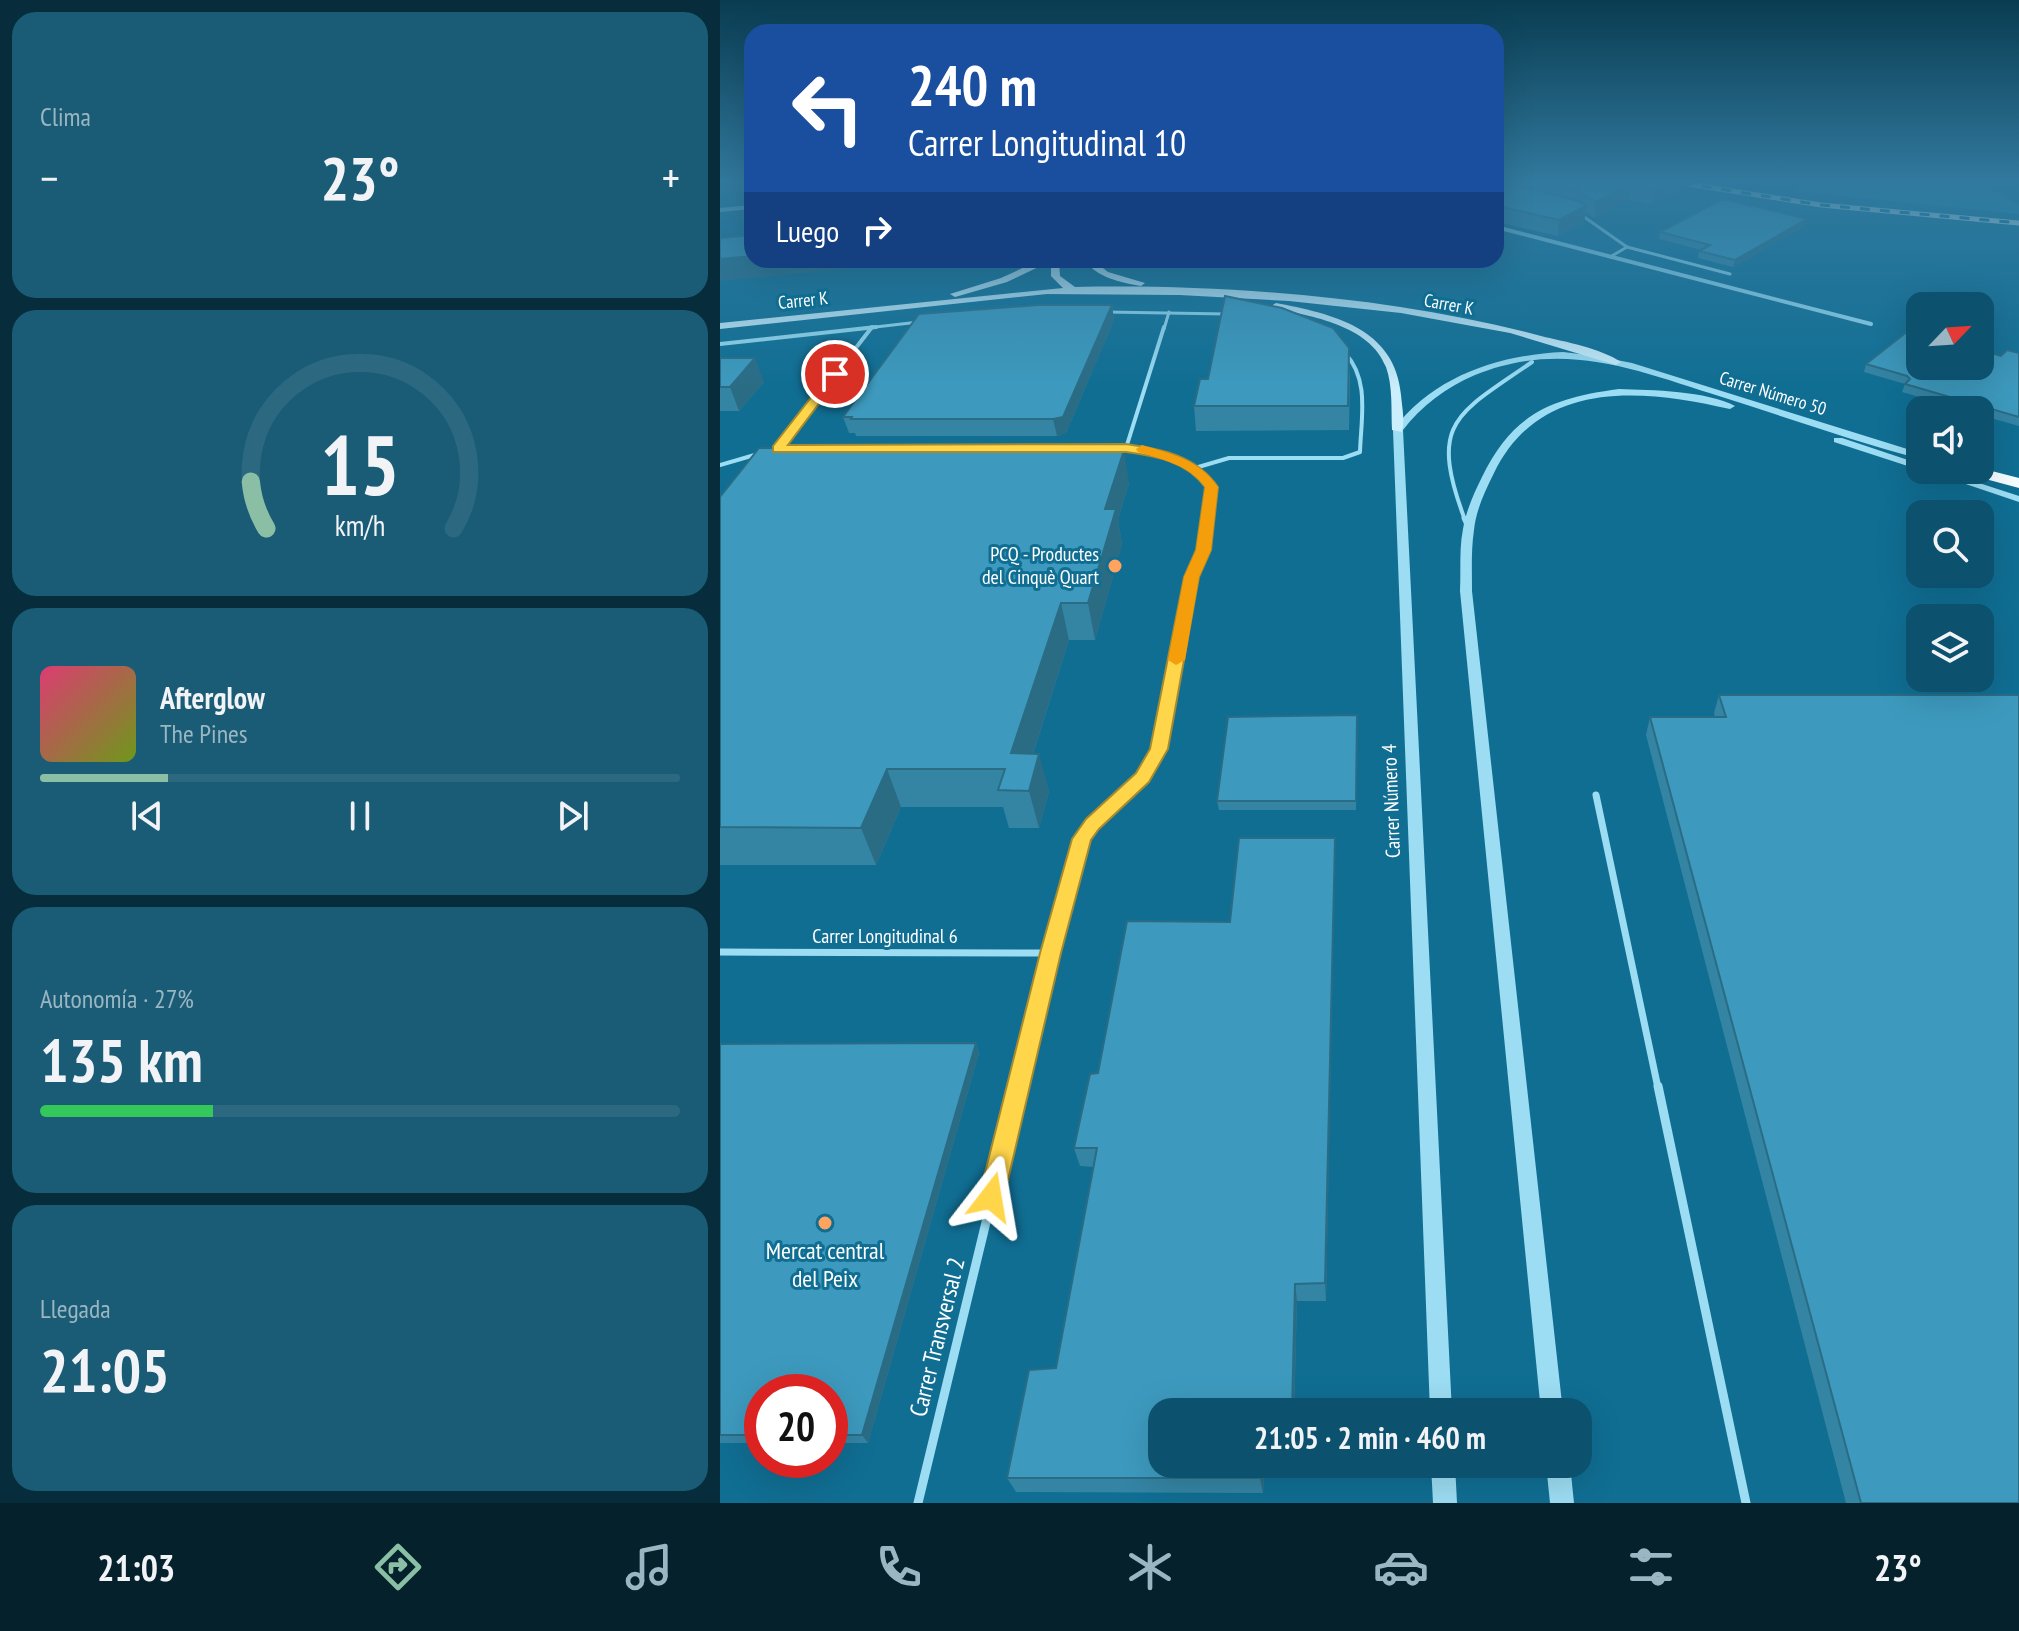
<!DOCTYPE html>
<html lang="es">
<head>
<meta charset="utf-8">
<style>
  :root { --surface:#0c526e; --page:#1a5c76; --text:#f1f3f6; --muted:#9ab6c2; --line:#2c6981; --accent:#8abfa5 }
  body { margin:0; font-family:"PT Sans Narrow",sans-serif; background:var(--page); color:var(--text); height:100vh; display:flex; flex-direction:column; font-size:30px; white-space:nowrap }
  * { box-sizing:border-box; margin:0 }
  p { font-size:26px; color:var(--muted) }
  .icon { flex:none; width:44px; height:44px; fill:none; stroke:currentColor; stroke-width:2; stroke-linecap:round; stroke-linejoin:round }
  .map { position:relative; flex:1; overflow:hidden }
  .side { display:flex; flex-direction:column; gap:12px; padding:12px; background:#072d3c; width:720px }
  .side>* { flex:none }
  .hud { position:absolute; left:24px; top:24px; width:760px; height:244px; border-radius:24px; box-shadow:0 8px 32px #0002; background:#1a4fa0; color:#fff; overflow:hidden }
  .needle { width:52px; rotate:65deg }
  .buttons { position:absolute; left:1186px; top:292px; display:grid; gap:16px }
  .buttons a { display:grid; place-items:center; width:88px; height:88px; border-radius:16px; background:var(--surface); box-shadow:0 8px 32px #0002; font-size:40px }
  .speed { position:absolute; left:24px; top:1374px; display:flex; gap:16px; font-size:40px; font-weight:700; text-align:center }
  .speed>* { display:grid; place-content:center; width:104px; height:104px; border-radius:50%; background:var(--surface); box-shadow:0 8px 32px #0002; line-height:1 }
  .speed .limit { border:12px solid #d22; background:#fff; color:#111 }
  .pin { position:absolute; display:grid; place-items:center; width:68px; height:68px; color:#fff; margin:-34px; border:4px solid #fff; border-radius:50%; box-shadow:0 2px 8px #0007 }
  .me { position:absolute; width:88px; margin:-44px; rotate:14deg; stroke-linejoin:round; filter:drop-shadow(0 0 6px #0008) }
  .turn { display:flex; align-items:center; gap:28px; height:168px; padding:0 32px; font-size:36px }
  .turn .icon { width:104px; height:104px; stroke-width:2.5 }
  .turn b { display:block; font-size:56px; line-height:68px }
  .then { display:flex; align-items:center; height:76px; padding:0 32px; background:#0003; gap:16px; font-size:30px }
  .big { font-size:60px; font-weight:700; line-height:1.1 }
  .side .card { flex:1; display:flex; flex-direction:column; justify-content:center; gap:12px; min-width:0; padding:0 28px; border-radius:24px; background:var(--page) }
  .side .dial { align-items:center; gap:0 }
  .dial svg { height:208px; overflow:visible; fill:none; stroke:var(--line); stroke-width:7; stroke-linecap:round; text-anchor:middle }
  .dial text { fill:var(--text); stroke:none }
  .song { display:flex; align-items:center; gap:24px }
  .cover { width:96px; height:96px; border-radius:12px; background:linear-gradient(135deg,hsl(340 70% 55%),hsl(80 70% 35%)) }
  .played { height:8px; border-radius:4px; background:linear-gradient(90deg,var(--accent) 20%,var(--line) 20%) }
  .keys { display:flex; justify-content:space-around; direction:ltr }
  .heat { display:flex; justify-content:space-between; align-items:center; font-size:44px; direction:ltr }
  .charge { height:12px; border-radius:6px; background:linear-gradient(90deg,#34c759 27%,var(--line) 0) }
  .trip { position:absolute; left:428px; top:1398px; width:444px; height:80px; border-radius:24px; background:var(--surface); box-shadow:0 8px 32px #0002; font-weight:700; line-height:80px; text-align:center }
  .menu { display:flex; height:128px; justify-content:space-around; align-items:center; background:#05212c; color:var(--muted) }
  .menu .icon { width:56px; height:56px }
  .menu .on { color:var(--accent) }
  .menu b { font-size:36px; color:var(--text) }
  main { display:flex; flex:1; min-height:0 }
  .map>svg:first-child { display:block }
  .green { fill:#1a88af }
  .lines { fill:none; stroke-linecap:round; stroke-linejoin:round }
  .service-far4 { stroke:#9cddf3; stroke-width:3 }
  .service-far3 { stroke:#9cddf3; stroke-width:4 }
  .service-far2 { stroke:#9cddf3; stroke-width:5 }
  .service-far1 { stroke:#9cddf3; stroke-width:7 }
  .service { stroke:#9cddf3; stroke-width:9 }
  .minor { stroke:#9cddf3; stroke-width:4 }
  .tertiary { fill:#9cddf3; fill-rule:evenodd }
  .secondary { fill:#cceffd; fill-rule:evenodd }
  .trunk { fill:#f4fcff; fill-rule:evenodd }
  .rail-casing { stroke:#fff; stroke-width:5 }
  .rail { stroke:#106e93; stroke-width:3; stroke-dasharray:10; stroke-linecap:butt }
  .wall { fill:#3484a3 }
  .shaded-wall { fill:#2b6c85 }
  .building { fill:#3d9abe; stroke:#2b6c85; stroke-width:2 }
  .route { fill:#ffd54a; stroke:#a68a30; stroke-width:2 }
  .slow { fill:#f59e0b }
  .poi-dot { fill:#ffa35f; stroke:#106e93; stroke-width:3 }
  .labels { text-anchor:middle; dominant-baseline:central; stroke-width:6; stroke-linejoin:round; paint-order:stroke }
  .far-street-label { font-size:18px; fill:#fff; stroke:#106e93 }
  .poi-label { font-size:20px; fill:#fff; stroke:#106e93; text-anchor:end }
  .street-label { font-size:20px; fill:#fff; stroke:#106e93 }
  .near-poi-label { font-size:24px; fill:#fff; stroke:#106e93 }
  .near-street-label { font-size:24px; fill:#fff; stroke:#106e93 }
</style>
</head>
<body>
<main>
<section class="side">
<div class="card"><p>Clima</p>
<div class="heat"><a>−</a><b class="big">23°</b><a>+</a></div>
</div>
<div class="card dial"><svg viewBox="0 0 100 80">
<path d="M14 69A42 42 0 1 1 86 69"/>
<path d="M14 69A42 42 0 0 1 8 51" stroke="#8abfa5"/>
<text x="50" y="56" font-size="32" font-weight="700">15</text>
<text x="50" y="72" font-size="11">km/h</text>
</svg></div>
<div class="card">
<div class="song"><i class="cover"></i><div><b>Afterglow</b><p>The Pines</p></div></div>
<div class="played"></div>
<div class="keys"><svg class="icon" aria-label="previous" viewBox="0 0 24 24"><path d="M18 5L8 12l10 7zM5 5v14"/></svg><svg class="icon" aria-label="pause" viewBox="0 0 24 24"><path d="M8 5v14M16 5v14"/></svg><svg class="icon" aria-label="next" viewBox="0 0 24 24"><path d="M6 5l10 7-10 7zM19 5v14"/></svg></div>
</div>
<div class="card"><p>Autonomía · 27%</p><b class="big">135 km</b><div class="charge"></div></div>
<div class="card"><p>Llegada</p><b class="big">21:05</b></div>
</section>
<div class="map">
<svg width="1299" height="1503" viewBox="0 0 1299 1503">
  <rect width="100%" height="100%" fill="#106e93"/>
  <!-- green -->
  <path class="green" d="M1092,180H1253L1299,205V214L1075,191Z"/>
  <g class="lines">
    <!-- service-far4 -->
    <g class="service-far4">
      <path d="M860,214L907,247L890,257"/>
      <path d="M907,247L1010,274"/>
      <path d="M386,312L507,314"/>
      <path d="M138,329L199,322"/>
      <path d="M444,329L449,312"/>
    </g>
    <!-- service-far3 -->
    <g class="service-far3">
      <path d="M0,344L156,327"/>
      <path d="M406,448L444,327"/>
      <path d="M58,449L152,327"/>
      <path d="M60,449L406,448C439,452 471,458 492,487L487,520"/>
      <path d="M0,465L38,454"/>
      <path d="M475,468L509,458H623L640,452C641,418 650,380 625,353"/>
      <path d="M745,520C708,421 736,415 812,362"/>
    </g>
    <!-- service-far2 -->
    <g class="service-far2">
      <path d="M744,518L748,527"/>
      <path d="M429,767L439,749L472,577L483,550L488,518"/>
    </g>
    <!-- service-far1 -->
    <g class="service-far1">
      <path d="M876,795L938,1088"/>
      <path d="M0,952L330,953"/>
      <path d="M299,1088L362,839C382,812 413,794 430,765"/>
    </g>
    <!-- service -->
    <g class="service">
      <path d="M938,1086L1026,1503"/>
      <path d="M198,1503L299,1086"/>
    </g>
    <!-- minor -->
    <g class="minor">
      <path d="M0,210L32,207"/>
      <path d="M776,227L1151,324"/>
    </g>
    <!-- tertiary -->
    <g class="tertiary">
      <path d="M843,352L876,356L912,363L1200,453V459C1134,441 1068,418 1002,397C916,370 844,339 755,375C727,387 701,406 683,430L732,1412H710L673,430C714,376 778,355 843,352Z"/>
      <path d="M899,389C932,390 987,391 1015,406L1010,409C923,389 820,378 774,473C765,491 756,510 754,530C751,550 752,571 752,591L843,1412H821L740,591C741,570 739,549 743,529C746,511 754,493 762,477C793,413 832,398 899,389Z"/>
      <path d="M1114,438H1122L1200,464V470L1114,442Z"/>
      <path d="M1204,470H1219L1299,496V502Z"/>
      <path d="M711,1464H735L737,1503H713Z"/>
      <path d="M826,1464H850L854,1503H830Z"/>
    </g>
    <!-- secondary -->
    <g class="secondary">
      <path d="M320,260H339L340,276L355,287C506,284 675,297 821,336C846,342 880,348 901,362L896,365L790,333L681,313L569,301L460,295L327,294L0,329V323L343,288L331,276V261L287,282L235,297L230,294L281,278Z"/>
      <path d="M364,260H373L388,272L425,283L421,286C399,282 378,278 364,260Z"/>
      <path d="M556,303C613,314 675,328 681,395C682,407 685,421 682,432L672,430C671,409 673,387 666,367C650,325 591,316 553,308L551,306Z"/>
    </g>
    <!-- trunk -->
    <path class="trunk" d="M1260,468L1299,478V488L1243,473L1241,470Z"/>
    <defs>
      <path id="rail" d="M942,180L1101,205L1299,223"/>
    </defs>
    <!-- rail casing -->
    <use href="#rail" class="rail-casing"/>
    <!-- rail -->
    <use href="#rail" class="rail"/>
  </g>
  <!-- wall -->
  <g class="wall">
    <path d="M776,180H980L932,205L909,200L874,218L866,212L864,222L838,236L777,222L776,230Z"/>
    <path d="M1087,219L1085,226L1013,267L978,258L979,251L981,250L939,239L940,232Z"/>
    <path d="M392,305L394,320L346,433L337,436H136L135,433H129L123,417Z"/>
    <path d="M1299,353V426L1260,415V410H1244L1182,392L1185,384L1144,372L1146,364L1281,356Z"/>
    <path d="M0,358L44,382L19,411H0Z"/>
    <path d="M630,372L629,430L476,431L474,406Z"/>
    <path d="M409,483L398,520L402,544L375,640H349L313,754L329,791L319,828H289L283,807H181L156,865H0V497Z"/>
    <path d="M999,695L1299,1503H1126L926,735L930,717H995L994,713Z"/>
    <path d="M637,715L636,810H499L497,801Z"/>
    <path d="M615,838L606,1301H577L574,1412H442L545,1464L543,1493L296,1492L287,1478L336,1368L374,1167L360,1166L354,1148L378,1073L510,922Z"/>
    <path d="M256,1043L259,1053L148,1443H110V1392H42V1443H0V1044Z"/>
  </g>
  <!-- shaded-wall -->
  <g class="shaded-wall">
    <path d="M953,180H980L932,205L934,190Z"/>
    <path d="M911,184L909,200L874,218L875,202Z"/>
    <path d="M866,206L864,222L838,236L839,220Z"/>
    <path d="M1087,219L1085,226L1013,267L1015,260Z"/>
    <path d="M32,256V260H214L0,281V259Z"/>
    <path d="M392,305L394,320L346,433L337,436L333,419Z"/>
    <path d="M35,358L44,382L19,411L10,387Z"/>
    <path d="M404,450L409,483L398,520L402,544L375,640L368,603L385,509Z"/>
    <path d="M341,603L349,640L301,791L291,753Z"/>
    <path d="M319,754L329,791L319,828L309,791Z"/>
    <path d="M167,769L181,807L156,865L141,828Z"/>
    <path d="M615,838V858L606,1301L605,1283Z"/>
    <path d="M256,1043L259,1053L148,1443L142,1435Z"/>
    <path d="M575,1284L577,1301L574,1412H572Z"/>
    <path d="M541,1464H545L543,1493L540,1478Z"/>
  </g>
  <!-- building -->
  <g class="building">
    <path d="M776,180L858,201L866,206L839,220L778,206L776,208Z"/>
    <path d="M813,180H953L934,190L911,184L875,202L861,192Z"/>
    <path d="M1003,199L1087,219L1015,260L979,251L990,245L940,232Z"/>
    <path d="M32,235V256L0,259V238Z"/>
    <path d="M505,296L562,308L613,328L629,348L628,406H474L480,379H488Z"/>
    <path d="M318,305H392L343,417L333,419H131L132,417H123L199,314Z"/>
    <path d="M1188,331L1200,334V366H1260V350L1281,356L1287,350L1299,353V417L1185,384L1190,379L1187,376L1146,364Z"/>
    <path d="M0,358H35L10,387H0Z"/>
    <path d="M39,448L404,450L385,509H396L368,603H341L291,753L319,754L309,791L278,790L285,769H167L141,828L0,827V497Z"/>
    <path d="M999,695H1299V1503H1141L930,717H1006Z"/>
    <path d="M637,715L636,801H497L508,717Z"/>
    <path d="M519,838H615L605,1283L575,1284L572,1412H442V1464H541L540,1478H287L309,1370L336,1368L377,1148H354L370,1074L378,1073L407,921L510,922Z"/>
    <path d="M256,1043L142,1435H110V1392H42V1435H0V1044Z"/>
  </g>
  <!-- sky -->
  <linearGradient id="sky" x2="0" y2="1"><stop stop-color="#093c51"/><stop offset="0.46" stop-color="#31799e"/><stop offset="1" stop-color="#31799e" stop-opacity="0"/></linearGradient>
  <rect width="1299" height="391" fill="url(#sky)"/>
  <!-- route -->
  <path class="route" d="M115,371L121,374L68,445L406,444C443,449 476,456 498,487L491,550L479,577L448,749L429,782L379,829L371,840L341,953L284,1197L281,1206L271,1210L262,1206L259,1197L320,953L352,839L366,819L416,773L430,749L464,577L476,550L485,487C466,461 436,456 406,452H53V446L111,372Z"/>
  <!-- slow -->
  <path class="slow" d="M422,445C453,454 479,460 498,487L491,550L479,577L465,660L456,665L448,660L464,577L476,550L485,487C468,464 443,460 418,452L416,449Z"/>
  <!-- markers -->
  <g class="poi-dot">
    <circle cx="395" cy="566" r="8"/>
    <circle cx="105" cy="1223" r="8"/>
  </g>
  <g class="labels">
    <!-- far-street labels -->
    <g class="far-street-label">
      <text transform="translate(83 300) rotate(-6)">Carrer K</text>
      <text transform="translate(729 304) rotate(10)">Carrer K</text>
      <text transform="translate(1053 393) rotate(17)">Carrer Número 50</text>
    </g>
    <!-- poi labels -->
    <g class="poi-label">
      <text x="379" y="554">PCQ - Productes<tspan x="379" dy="23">del Cinquè Quart</tspan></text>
    </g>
    <!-- street labels -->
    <g class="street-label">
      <text transform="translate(671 801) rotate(-92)">Carrer Número 4</text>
      <text x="165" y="936">Carrer Longitudinal 6</text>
    </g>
    <!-- near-poi labels -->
    <g class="near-poi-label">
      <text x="105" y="1250">Mercat central<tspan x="105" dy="28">del Peix</tspan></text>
    </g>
    <!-- near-street labels -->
    <g class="near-street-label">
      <text transform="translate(217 1337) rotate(-76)">Carrer Transversal 2</text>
    </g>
  </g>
</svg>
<div class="buttons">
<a><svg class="needle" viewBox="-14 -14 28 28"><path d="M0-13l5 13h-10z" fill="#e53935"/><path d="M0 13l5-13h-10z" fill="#9ab6c2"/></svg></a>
<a><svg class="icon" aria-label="sound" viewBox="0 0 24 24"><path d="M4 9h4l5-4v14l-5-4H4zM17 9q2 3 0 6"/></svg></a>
<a><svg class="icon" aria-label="search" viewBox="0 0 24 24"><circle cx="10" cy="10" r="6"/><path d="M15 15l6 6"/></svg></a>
<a><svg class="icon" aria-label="layers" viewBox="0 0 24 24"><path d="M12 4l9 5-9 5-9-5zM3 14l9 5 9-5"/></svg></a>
</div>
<div class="speed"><div class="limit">20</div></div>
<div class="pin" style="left:115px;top:374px;background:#d93025"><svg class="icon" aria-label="arrive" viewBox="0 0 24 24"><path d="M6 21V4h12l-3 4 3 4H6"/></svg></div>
<svg class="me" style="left:271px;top:1197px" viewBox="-20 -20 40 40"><path d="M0-17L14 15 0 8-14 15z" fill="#ffd54a" stroke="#fff" stroke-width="4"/></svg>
<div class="trip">21:05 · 2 min · 460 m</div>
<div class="hud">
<div class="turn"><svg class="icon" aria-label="left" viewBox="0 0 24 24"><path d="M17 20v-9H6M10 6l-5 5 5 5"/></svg><div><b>240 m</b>Carrer Longitudinal 10</div></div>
<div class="then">Luego<svg class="icon" aria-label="right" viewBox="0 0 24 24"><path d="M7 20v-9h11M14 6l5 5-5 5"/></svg></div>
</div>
</div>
</main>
<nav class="menu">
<b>21:03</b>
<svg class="icon on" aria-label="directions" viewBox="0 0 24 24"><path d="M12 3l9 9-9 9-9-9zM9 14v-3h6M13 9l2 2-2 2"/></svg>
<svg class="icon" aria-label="music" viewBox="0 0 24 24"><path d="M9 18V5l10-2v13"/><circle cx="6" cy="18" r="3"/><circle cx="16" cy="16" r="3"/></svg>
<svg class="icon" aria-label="phone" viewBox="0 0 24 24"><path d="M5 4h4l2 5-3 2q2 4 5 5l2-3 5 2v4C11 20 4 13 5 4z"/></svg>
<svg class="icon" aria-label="climate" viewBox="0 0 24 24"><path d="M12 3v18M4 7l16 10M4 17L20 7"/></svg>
<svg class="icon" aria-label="car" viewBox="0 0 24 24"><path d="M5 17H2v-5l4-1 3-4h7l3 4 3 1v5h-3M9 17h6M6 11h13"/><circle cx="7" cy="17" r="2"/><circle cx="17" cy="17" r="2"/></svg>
<svg class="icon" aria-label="filters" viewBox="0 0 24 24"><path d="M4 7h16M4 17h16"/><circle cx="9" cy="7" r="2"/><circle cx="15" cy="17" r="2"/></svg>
<b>23°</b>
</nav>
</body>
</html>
